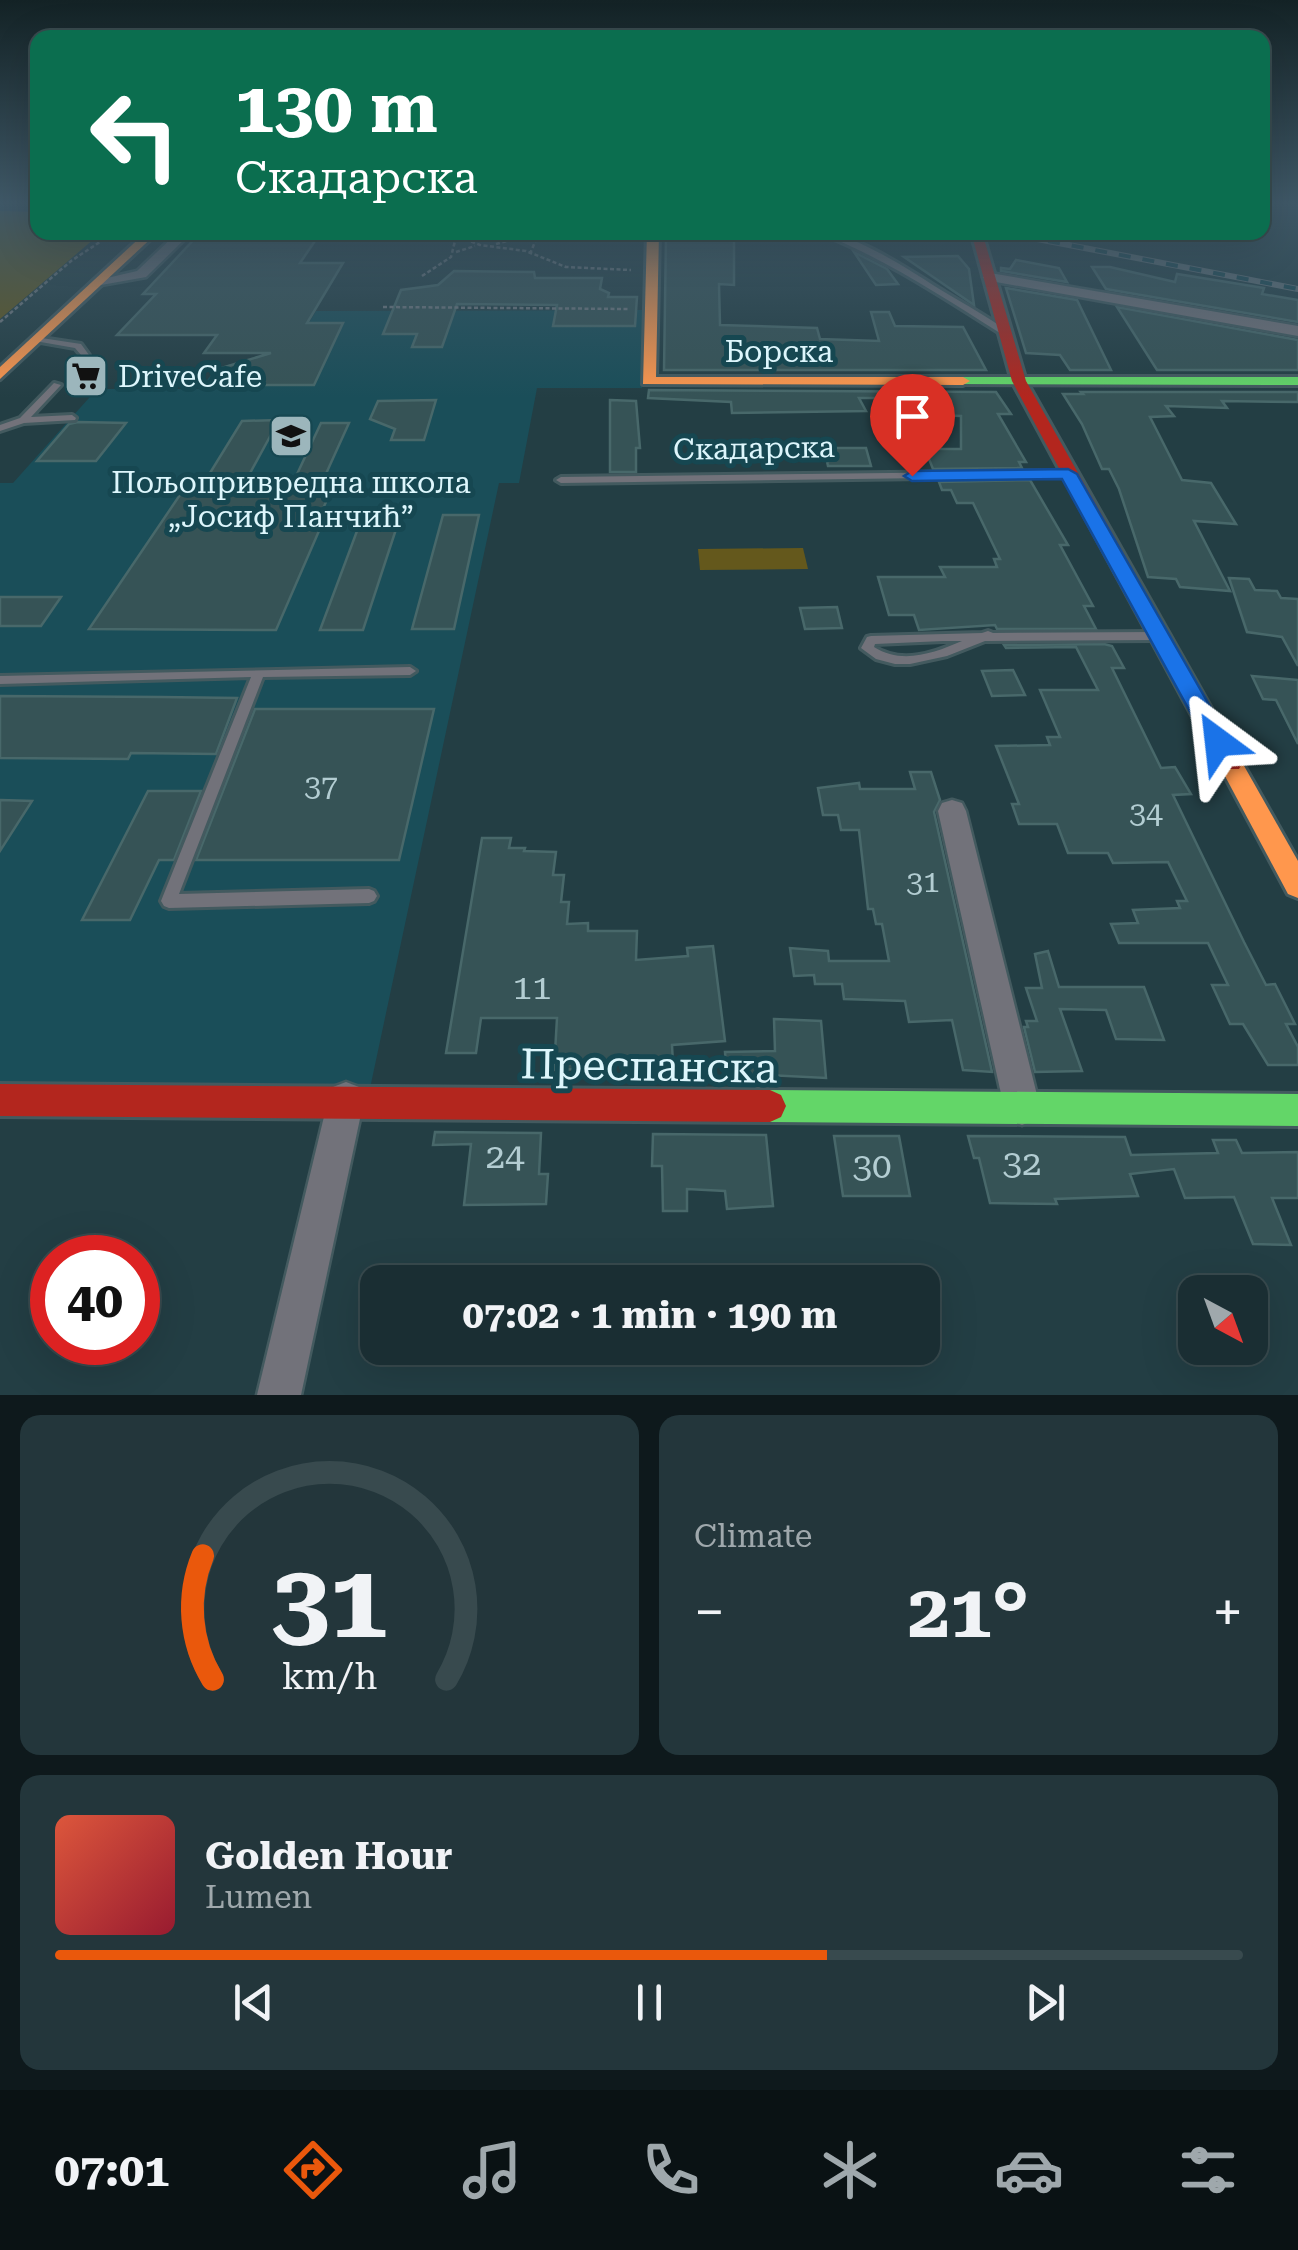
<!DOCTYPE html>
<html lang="en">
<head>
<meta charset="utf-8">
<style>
  :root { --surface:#1a2e33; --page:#23363b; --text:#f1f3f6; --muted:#9fa8ac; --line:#384a4e; --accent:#ea580c }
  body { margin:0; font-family:"Roboto Serif",serif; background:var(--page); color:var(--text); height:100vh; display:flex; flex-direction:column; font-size:38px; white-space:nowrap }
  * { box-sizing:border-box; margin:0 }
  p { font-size:32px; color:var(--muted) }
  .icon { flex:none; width:55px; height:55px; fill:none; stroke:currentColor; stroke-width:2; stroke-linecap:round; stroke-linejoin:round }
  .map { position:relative; height:1395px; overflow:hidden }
  .side { display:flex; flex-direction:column; gap:20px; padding:20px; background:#0e191c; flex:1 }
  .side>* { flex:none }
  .hud { position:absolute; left:30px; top:30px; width:1240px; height:210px; border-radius:20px; box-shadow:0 10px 40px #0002,0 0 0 2px var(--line); background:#0b6e4f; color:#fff; overflow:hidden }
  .needle { width:65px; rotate:139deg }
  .buttons { position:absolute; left:1178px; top:1275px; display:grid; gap:20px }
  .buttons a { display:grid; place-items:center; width:90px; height:90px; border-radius:20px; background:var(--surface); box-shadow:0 10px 40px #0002,0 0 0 2px var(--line); font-size:50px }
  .speed { position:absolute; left:30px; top:1235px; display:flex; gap:20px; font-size:50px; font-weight:700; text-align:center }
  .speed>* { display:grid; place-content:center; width:130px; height:130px; border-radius:50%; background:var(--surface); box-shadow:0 10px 40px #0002,0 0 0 2px var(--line); line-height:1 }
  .speed .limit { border:15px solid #d22; background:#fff; color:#111 }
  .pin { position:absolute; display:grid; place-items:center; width:85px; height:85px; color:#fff; margin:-102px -42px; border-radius:50% 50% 50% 0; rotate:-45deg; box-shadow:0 0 10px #0007 }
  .pin .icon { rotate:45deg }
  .me { position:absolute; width:110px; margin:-55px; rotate:330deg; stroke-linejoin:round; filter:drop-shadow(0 0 8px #0008) }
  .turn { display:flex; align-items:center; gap:35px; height:210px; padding:0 40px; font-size:45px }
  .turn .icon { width:130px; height:130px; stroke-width:2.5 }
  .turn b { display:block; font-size:70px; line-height:85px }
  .big { font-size:75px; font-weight:700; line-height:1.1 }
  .side .card { flex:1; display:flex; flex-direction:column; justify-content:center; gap:15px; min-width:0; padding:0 35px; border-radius:20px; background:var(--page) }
  .side .dial { align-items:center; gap:0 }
  .dial svg { height:260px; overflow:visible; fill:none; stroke:var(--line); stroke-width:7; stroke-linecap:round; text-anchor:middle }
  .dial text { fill:var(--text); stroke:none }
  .song { display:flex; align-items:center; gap:30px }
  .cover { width:120px; height:120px; border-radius:15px; background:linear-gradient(135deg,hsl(10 70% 55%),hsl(350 70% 35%)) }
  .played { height:10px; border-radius:5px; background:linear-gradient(90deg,var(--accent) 65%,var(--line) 65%) }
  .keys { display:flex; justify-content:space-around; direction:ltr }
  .heat { display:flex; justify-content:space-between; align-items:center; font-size:55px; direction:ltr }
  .side .tiles { flex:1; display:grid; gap:20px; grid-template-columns:1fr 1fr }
  .card:last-child { grid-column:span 2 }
  .trip { position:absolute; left:360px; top:1265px; width:580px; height:100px; border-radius:20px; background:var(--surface); box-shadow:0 10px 40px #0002,0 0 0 2px var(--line); font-weight:700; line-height:100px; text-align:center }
  .tab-bar { display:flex; height:160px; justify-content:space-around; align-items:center; background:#0a1214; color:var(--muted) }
  .tab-bar .icon { width:70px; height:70px }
  .tab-bar .on { color:var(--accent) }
  .tab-bar b { font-size:45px; color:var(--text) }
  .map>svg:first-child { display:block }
  .built { fill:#1a4e59 }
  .green { fill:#64581c }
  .building { fill:#365356; stroke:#48686a; stroke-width:2.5 }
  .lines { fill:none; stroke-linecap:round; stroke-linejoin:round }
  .lane-casing { stroke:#435a5f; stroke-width:6 }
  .street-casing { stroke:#435a5f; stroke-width:5 }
  .fast-casing { stroke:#435a5f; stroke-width:6 }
  .slow-casing { stroke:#435a5f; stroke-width:6 }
  .jam-casing { stroke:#435a5f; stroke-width:6 }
  .path { stroke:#727980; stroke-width:2.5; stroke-dasharray:4 2.5; stroke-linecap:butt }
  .lane { fill:#72727a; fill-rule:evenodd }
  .street { fill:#72727a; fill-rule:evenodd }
  .fast { fill:#63d668; fill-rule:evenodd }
  .slow { fill:#ff974d; fill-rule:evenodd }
  .jam { fill:#b3261e; fill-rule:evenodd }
  .rail-casing { stroke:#67737a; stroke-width:6 }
  .rail { stroke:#164751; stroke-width:4; stroke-dasharray:12; stroke-linecap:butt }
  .route { fill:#1a73e8; stroke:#114b97; stroke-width:2.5 }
  .labels { text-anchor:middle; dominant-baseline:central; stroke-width:10; stroke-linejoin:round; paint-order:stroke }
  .far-street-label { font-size:30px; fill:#ddf6fc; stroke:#164751 }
  .far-poi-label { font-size:30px; fill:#ddf6fc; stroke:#164751; text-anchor:start }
  .number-label { font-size:30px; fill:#b3cdd2 }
  .near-number-label { font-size:35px; fill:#b3cdd2 }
  .near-street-label { font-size:42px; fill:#ddf6fc; stroke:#164751 }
</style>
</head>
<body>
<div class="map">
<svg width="1298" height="1395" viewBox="0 0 1298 1395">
  <rect width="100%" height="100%" fill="#233e44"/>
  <!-- built -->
  <path class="built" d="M644,310L642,388H537L519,483H499L369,1093H0V483H13L97,389H200L211,375H277L316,311Z"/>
  <!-- green -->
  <g class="green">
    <path d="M0,211L37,212L38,232L101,233L0,319Z"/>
    <path d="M803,548L808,569L700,570L698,549Z"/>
  </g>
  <!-- building -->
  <g class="building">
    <path d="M321,232L300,263H343L307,323H343L314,385H245L251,375H215V370L271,353H204L217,335H117L156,294H143L200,233Z"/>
    <path d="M685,232H705V240L734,241V285L719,284L720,325L817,328L820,339L879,341L871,312H889L895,326L963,327L986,370H664L666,236L685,237Z"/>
    <path d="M854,252L887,269L898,284L876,285Z"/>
    <path d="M958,256L969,269L974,305L904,257Z"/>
    <path d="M1016,260L1059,268L1067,282L1001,271V268L1010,269Z"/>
    <path d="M1092,267H1110L1175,282L1177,274L1264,288L1262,294L1298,300V322L1106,289Z"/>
    <path d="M454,271L534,272L535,278H602L600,289L609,293L608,297H637L635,326H553L557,305L457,304L442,347H412L417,334H383L401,290L438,285Z"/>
    <path d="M1006,288L1077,300L1111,370H1070L1060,355L1026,353Z"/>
    <path d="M1117,307L1298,340V370H1157Z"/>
    <path d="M649,390L996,392L1011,414H998L1026,462H1019L1022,468L933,469L925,449H961V416L909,414L902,398H859L866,411L732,413L731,402L648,398Z"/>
    <path d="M1081,392H1298V402L1222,401L1227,408L1166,406L1174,416L1150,417L1182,480L1211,483L1236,524L1194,521L1230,591L1180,587L1176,579L1148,577L1119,489L1109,469H1102L1082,424L1063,394H1083Z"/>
    <path d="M436,400L424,440H391L395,429L370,419L378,401Z"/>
    <path d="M610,400L636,401L640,448H636V472H610Z"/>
    <path d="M279,420L243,486L291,487L321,423H349L320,487H333L319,517H325L276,630L89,629L186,486H202L242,421Z"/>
    <path d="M78,422L126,423L96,461H37L69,424Z"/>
    <path d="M824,448H866L871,466H828Z"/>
    <path d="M1030,480L1068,545H1060L1093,606H1084L1096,629H997L995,625L919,630L914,615H889L878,577H945L940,567H997L994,559H1000L973,503H957L951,490H942L939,482Z"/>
    <path d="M401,514L363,630H320L363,515Z"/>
    <path d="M443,515H479L454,629H412Z"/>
    <path d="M1229,578L1249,579L1255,590L1277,591L1281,598L1298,599V666L1282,637L1247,632Z"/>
    <path d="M0,597H61L41,626H0Z"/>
    <path d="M837,607L842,628L805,629L800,608Z"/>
    <path d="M1104,644L1112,646L1124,668H1112L1161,768L1175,767L1191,794L1173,795L1244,942L1266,985L1275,984L1295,1024H1286L1298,1047V1065H1268L1243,1024H1230L1212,985H1228L1208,943H1119L1111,924L1138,923L1133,910L1180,908L1177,901H1187L1168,862L1113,863L1108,853H1068L1057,824H1019L1012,804H1019L996,746L1050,745L1047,737H1060L1040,690H1098L1076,647L1006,648L1004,645Z"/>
    <path d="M1013,670L1025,695L992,696L982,671Z"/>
    <path d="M1252,676L1298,680V744L1276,700L1263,699Z"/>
    <path d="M0,696L161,697L237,698L216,754L131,753L128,759L0,758Z"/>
    <path d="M255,709H434L399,860H196Z"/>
    <path d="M910,772H931L940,800L934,812L992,1072L963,1070L952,1020L909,1022L905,1001L844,999L842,984H815L814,975L794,976L790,948L828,951L829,961H889L882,924H876L873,909H868L859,830H841L838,815H823L818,788L859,783L860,789H915Z"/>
    <path d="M148,791H201L174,860H159L130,920H82Z"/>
    <path d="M0,800L32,801L0,851Z"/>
    <path d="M482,838H511L509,848H525L524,851L556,852L553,875H564L561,902H569L567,924L588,923V931H637L636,960L688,956L687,948L713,946L725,1041L672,1045L673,1064L581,1062V1069L554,1070L557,1018H481L476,1053H446Z"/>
    <path d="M1048,951L1059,987H1144L1164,1040L1116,1039L1106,1010L1060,1009L1082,1071L1035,1072L1024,1027H1028L1026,1021H1037L1026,988H1042L1035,954Z"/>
    <path d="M774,1019L821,1021L826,1078L747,1074V1077H727L725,1052L775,1051Z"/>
    <path d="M435,1132L541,1133L539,1174H548L546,1204L464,1205L471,1144L433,1145Z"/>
    <path d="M653,1134L766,1135L773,1206L727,1209L725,1191L687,1189V1211H663L662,1166H652Z"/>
    <path d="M834,1136H899L910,1196H843Z"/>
    <path d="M968,1136L1125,1137L1131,1155L1218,1153L1213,1140H1236L1242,1153L1298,1152V1198H1272L1291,1245L1253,1244L1234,1197L1185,1198L1174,1169L1130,1174L1138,1196L1055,1199L1057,1204L990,1203L979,1158H974Z"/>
  </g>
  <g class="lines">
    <defs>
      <g id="lane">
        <path d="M817,232C855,232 913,273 946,293C966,305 988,317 1007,331L1000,333C941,296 883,257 817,232Z"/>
        <path d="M35,337L81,344L89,355L74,373H68V369L81,355L75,348L35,341Z"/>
        <path d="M54,383L61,385L31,417L72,415L76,418L75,420L24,423L0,431V425L20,418Z"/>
        <path d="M1068,471L1073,474L1071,476L561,483L556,480L561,477Z"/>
        <path d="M988,631L993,633L1158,632L1164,636L1158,640L985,641L947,656L910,664H895L876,659L861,648L867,637L871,636L982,633ZM943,641H962C934,653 902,665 874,647L875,644Z"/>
        <path d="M410,667L416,671L410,675L263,677L179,894L369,889L374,891L377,896L374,901L369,903L169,908L164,906L161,901L251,677L0,684V676Z"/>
      </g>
      <g id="street">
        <path d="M178,232H192L146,277L101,285L94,281L137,271Z"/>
        <path d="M990,273L1298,326V336L985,280L983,277Z"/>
        <path d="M952,800L962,803L966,811L1040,1107L1035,1120L1022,1125L1009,1120L1004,1107L938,811L942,803Z"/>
        <path d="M346,1082L359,1087L364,1100L301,1395H257L328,1100L333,1087Z"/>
      </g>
      <g id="fast">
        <path d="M963,377H1298V385L958,384L956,381Z"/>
        <path d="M770,1090L1298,1094V1126L770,1122L759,1117L754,1106L759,1095Z"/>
      </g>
      <g id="slow">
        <path d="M146,232H158L0,379V367Z"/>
        <path d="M647,232H659L656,377H963L970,381L963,385L643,384Z"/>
        <path d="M1230,754L1239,757L1298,861V898L1288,894L1218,763L1221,757Z"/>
      </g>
      <g id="jam">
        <path d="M971,232H982L1026,381L1242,763L1239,769H1221L1012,381Z"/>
        <path d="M0,1084L770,1090L781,1095L786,1106L781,1117L770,1122L0,1116Z"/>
      </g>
    </defs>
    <!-- lane casing -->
    <use href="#lane" class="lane-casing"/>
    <!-- street casing -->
    <use href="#street" class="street-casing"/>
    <!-- fast casing -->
    <use href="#fast" class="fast-casing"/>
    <!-- slow casing -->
    <use href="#slow" class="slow-casing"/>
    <!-- jam casing -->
    <use href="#jam" class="jam-casing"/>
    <!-- path -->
    <g class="path">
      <path d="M447,232L480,245L526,251L566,267L631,270"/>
      <path d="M496,244L539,232"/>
      <path d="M456,252L475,246"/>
      <path d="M530,254L539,232"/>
      <path d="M422,276L451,257L456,237"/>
      <path d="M383,307L628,309"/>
      <path d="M0,322L71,261L115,232"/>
    </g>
    <!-- lane -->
    <use href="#lane" class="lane"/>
    <!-- street -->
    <use href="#street" class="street"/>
    <!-- fast -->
    <use href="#fast" class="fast"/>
    <!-- slow -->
    <use href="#slow" class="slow"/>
    <!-- jam -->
    <use href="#jam" class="jam"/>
    <defs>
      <path id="rail" d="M1001,232L1298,289"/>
    </defs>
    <!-- rail casing -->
    <use href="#rail" class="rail-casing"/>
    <!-- rail -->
    <use href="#rail" class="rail"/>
  </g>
  <!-- sky -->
  <linearGradient id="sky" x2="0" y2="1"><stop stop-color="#132225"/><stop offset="0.51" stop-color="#3f5867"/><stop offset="1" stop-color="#3f5867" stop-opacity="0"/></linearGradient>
  <rect width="1298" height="398" fill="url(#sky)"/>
  <!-- route -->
  <path class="route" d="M1068,469L1077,474L1227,736L1230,742L1227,748H1210L1062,479L912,481L904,476L912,471Z"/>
  <!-- icons -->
  <defs>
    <symbol id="supermarket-square" viewBox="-11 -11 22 22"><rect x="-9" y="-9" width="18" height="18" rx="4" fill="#9cb6bc" stroke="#164751"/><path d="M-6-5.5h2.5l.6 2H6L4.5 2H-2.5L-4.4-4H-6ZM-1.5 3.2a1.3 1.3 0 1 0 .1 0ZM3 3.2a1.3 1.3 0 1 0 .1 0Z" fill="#111"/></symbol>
    <symbol id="school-square" viewBox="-11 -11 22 22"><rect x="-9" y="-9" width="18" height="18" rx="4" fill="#9cb6bc" stroke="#164751"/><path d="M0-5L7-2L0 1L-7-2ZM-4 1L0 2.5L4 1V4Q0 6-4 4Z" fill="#111"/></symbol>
  </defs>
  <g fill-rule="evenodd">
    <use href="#supermarket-square" x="61" y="351" width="50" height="50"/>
    <use href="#school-square" x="266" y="411" width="50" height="50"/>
  </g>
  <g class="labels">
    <!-- far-street labels -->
    <g class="far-street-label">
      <text x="779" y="351">Борска</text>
      <text transform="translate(754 448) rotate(-1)">Скадарска</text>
    </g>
    <!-- far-poi labels -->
    <g class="far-poi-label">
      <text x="118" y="376">DriveCafe</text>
      <text x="291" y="482" text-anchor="middle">Пољопривредна школа<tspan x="291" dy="34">„Јосиф Панчић”</tspan></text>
    </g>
    <!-- number labels -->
    <g class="number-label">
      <text x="321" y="785">37</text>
      <text x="1146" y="812">34</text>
      <text x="923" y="881">31</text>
    </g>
    <!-- near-number labels -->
    <g class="near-number-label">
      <text x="532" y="987">11</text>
      <text x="505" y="1156">24</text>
      <text x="1022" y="1163">32</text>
      <text x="872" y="1166">30</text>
    </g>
    <!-- near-street labels -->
    <g class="near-street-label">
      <text transform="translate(649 1066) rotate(1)">Преспанска</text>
    </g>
  </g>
</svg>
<div class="buttons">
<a><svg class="needle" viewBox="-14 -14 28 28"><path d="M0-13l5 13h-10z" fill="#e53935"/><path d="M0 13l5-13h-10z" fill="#9fa8ac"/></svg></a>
</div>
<div class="speed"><div class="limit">40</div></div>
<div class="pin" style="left:912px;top:476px;background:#d93025"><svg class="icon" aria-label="arrive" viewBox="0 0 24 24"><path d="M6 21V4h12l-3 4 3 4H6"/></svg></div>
<svg class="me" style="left:1218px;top:742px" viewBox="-20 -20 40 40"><path d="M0-17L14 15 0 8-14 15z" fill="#1a73e8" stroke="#fff" stroke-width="4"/></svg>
<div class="trip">07:02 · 1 min · 190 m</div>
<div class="hud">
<div class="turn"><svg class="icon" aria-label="left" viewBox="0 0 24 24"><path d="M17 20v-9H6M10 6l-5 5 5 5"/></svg><div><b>130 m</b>Скадарска</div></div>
</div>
</div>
<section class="side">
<div class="tiles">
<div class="card dial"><svg viewBox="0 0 100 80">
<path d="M14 69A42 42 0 1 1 86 69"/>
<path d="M14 69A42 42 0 0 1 11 31" stroke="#ea580c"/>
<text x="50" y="56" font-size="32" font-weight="700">31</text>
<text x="50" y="72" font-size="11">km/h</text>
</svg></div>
<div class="card"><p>Climate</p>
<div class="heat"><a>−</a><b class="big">21°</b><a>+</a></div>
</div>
<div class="card">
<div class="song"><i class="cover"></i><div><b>Golden Hour</b><p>Lumen</p></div></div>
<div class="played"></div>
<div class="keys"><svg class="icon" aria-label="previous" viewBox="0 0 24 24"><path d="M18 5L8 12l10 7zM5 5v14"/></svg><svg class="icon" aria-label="pause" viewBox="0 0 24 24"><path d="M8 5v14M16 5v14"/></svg><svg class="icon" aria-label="next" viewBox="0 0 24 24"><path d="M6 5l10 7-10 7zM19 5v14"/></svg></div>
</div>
</div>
</section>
<nav class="tab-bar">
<b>07:01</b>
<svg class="icon on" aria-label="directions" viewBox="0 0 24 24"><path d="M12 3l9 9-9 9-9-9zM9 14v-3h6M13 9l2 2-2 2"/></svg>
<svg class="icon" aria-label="music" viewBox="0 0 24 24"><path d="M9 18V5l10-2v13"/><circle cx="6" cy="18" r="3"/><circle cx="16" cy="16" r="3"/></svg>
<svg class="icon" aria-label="phone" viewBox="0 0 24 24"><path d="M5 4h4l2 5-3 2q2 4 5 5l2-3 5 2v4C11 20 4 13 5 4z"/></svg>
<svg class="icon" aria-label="climate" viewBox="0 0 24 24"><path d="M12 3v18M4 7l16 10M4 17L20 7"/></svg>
<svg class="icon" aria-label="car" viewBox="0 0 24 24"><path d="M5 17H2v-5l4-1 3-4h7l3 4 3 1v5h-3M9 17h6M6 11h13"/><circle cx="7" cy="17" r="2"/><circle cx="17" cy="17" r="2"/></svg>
<svg class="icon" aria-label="filters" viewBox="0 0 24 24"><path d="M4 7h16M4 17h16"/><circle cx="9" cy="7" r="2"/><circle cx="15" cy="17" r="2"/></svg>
</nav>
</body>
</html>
